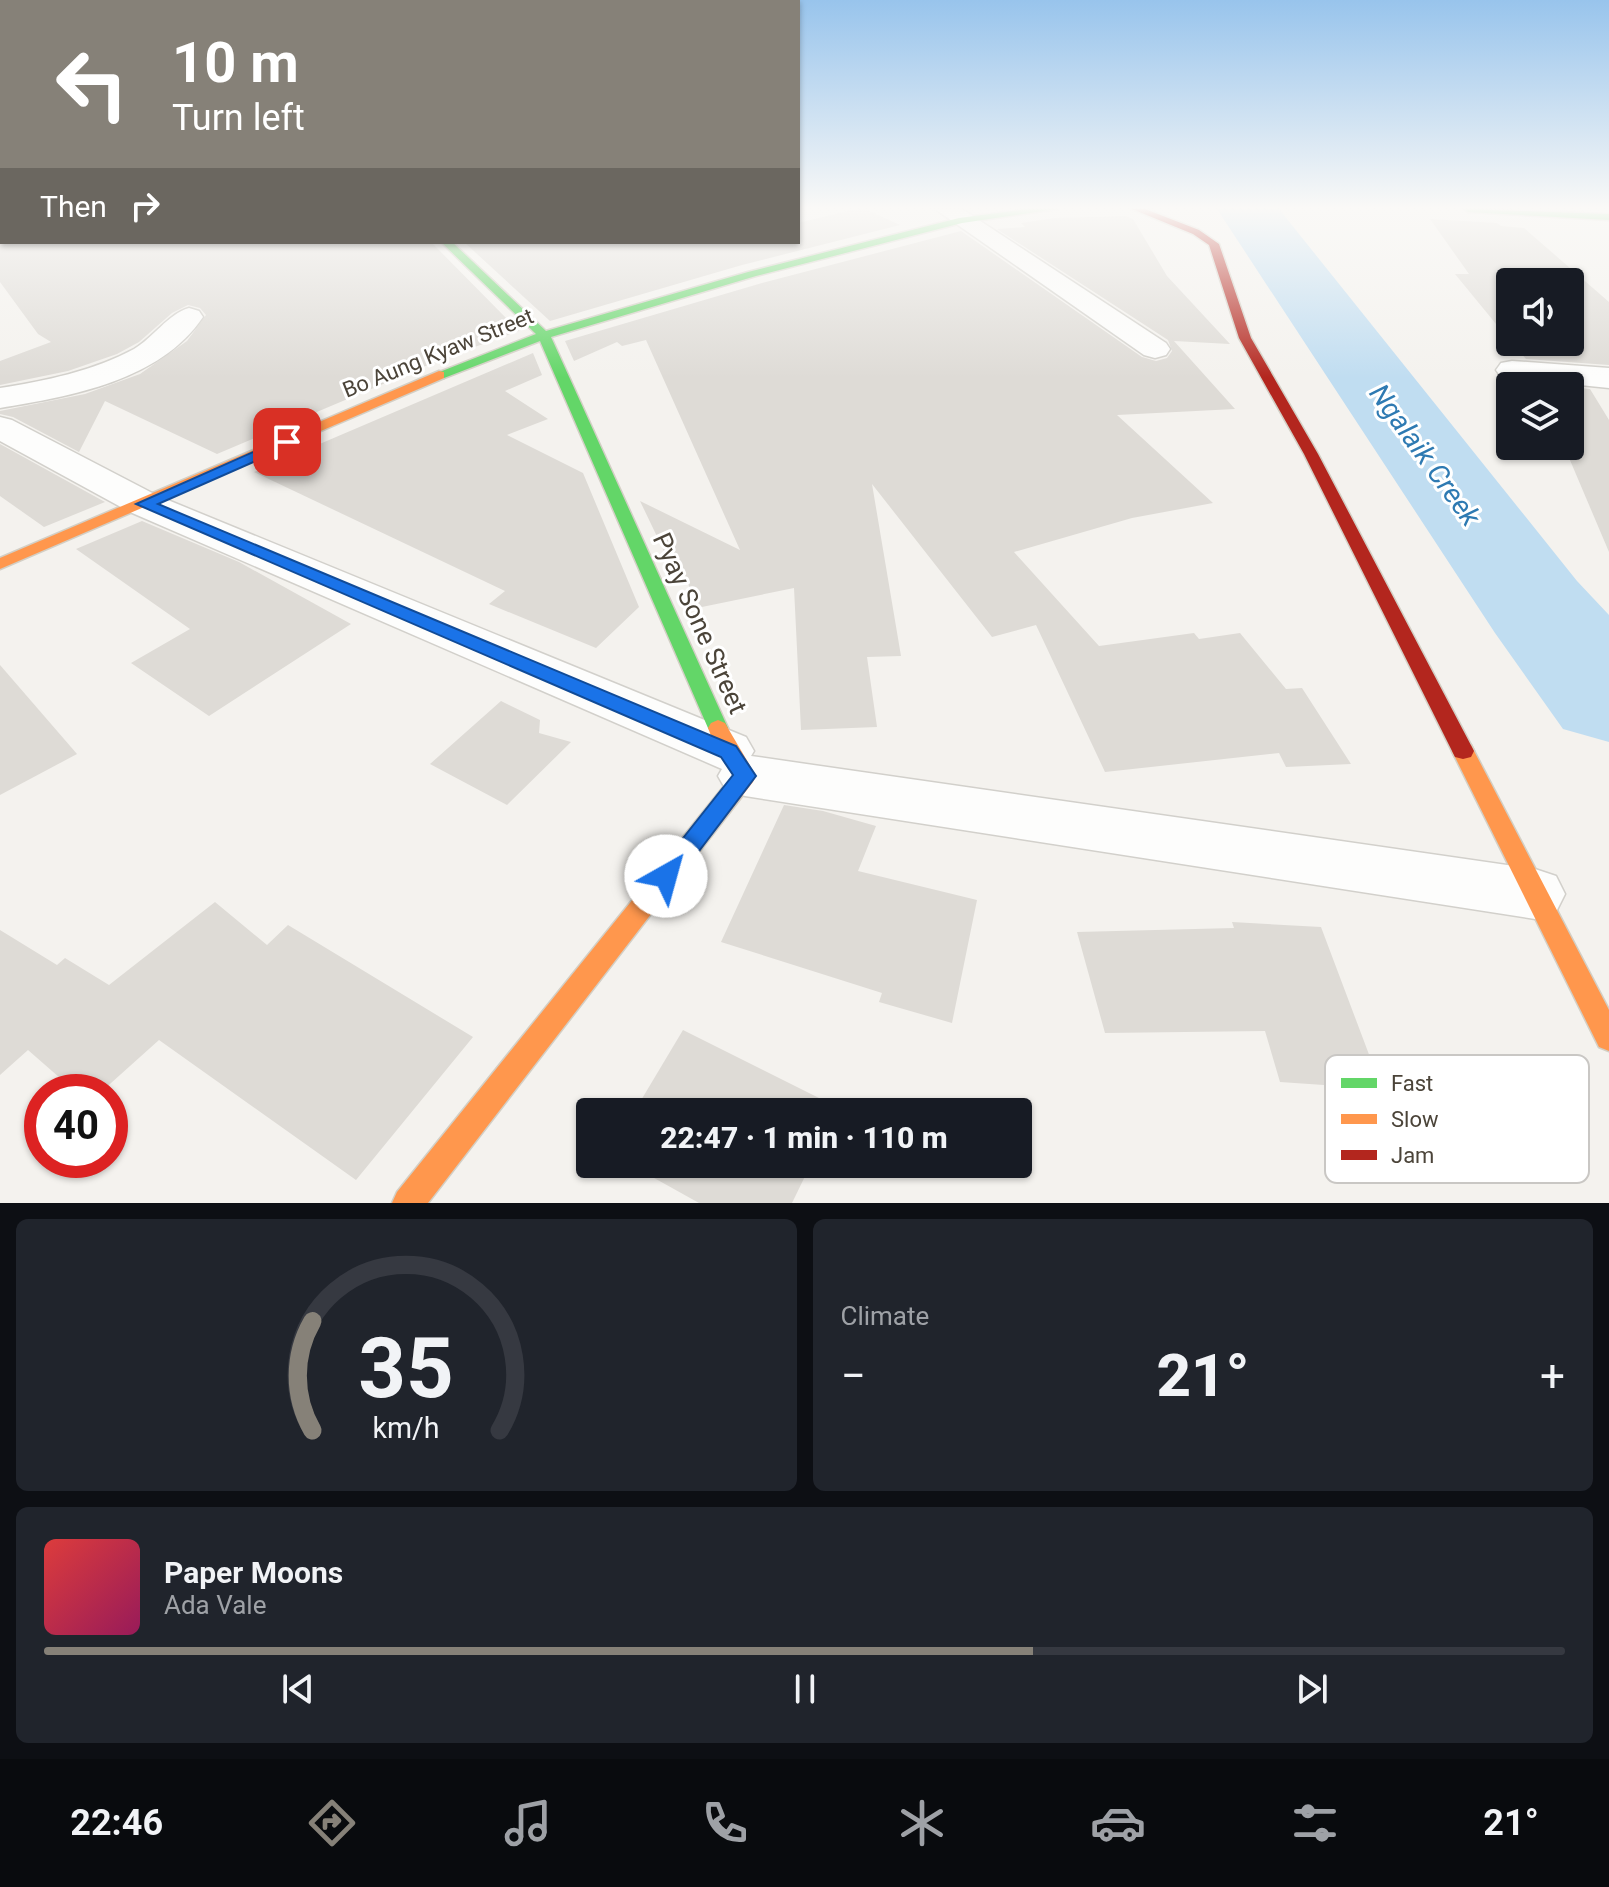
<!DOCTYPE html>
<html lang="en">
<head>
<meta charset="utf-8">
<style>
  :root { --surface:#171b24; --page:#20242c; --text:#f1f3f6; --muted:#9ea1a6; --line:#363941; --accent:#868178 }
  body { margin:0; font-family:Roboto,sans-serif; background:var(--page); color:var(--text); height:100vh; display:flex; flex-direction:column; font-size:30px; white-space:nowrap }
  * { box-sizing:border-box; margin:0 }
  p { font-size:26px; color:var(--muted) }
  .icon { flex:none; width:44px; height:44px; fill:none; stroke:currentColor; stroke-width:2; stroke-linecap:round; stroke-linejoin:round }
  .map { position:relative; height:1203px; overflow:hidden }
  .details { display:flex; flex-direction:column; gap:16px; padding:16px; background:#0d0f14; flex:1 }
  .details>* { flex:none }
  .banner { position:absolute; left:0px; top:0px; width:800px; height:244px; box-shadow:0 2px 6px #0004; background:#868178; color:#fff; overflow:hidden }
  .tools { position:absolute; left:1496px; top:268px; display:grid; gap:16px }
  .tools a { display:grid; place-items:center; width:88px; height:88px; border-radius:8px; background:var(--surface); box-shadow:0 2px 6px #0004; font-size:40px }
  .speed { position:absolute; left:24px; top:1074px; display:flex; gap:16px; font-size:40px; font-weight:700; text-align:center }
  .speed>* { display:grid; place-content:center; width:104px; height:104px; border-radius:50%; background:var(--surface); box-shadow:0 2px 6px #0004; line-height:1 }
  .speed .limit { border:12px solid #d22; background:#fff; color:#111 }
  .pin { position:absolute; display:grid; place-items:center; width:68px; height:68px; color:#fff; margin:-34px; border-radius:16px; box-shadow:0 4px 12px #0006 }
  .me { position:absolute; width:88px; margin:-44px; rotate:38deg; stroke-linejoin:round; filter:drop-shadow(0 0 6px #0008) }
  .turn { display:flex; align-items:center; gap:28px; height:168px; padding:0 40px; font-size:36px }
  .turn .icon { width:104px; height:104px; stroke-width:2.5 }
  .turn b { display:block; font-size:56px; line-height:68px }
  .then { display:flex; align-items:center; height:76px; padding:0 40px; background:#0003; gap:16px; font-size:30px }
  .big { font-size:60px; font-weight:800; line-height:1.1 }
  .details .widget { flex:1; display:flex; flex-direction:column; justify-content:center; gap:12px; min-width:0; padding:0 28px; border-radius:12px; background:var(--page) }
  .details .dial { align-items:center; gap:0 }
  .dial svg { height:208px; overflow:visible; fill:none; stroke:var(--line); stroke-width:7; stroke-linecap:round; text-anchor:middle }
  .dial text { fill:var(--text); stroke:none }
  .song { display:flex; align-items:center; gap:24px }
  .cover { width:96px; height:96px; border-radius:12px; background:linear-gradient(135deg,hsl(0 70% 55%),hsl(330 70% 35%)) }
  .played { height:8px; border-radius:4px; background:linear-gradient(90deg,var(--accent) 65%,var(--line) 65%) }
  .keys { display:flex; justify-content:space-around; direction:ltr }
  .heat { display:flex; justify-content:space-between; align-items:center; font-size:44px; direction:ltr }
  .details .tiles { flex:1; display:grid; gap:16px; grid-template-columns:1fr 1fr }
  .widget:last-child { grid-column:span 2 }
  .trip { position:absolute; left:576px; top:1098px; width:456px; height:80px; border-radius:8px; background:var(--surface); box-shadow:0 2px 6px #0004; font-weight:800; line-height:80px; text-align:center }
  .tabs { display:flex; height:128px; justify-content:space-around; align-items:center; background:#090b0e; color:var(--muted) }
  .tabs .icon { width:56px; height:56px }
  .tabs .current { color:var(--accent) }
  .tabs b { font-size:36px; color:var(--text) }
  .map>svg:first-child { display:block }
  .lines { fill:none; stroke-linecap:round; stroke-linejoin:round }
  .river { fill:#c0ddf1; fill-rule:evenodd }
  .building { fill:#dedbd6 }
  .street-casing { stroke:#d2d0cb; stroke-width:3 }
  .fast-casing { stroke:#d3cfc5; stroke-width:3 }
  .slow-casing { stroke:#d3cfc5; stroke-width:3 }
  .jam-casing { stroke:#d3cfc5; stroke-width:3 }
  .street { fill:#fdfdfc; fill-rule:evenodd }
  .fast { fill:#63d668; fill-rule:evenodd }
  .slow { fill:#ff974d; fill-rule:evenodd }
  .jam { fill:#b3261e; fill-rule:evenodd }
  .route { fill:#1a73e8; stroke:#114b97; stroke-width:2 }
  .labels { text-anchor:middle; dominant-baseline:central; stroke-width:6; stroke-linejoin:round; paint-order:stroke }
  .far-street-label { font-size:22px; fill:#4b4439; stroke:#fff }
  .street-label { font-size:26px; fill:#4b4439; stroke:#fff }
  .water-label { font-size:28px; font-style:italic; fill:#2e7ab2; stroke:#fff }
  .key { fill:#fff; stroke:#c9c7c4; stroke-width:2 }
  .key-label { font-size:22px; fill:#4b4439 }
</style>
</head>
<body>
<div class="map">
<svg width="1609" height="1203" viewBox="0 0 1609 1203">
  <rect width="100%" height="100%" fill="#f4f2ee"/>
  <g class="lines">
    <!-- river -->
    <path class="river" d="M1217,209H1279L1577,581L1609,615V742L1563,729L1495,633Z"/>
  </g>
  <!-- building -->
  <g class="building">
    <path d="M856,209H865L900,225L742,265L550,321L464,242H798V223Z"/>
    <path d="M1126,216L1133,219L1167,276L1230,344L1174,341L1235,409L1117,415L1213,503L1132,518L1014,552L1099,646L1194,633L1199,639L1240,633L1286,689L1302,688L1351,764L1286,767L1279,753L1105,772L1036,625L992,637L872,484L901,656L867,657L877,727L801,730L794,588L697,608L682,567L675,574L640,501L740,550L646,340L622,346L617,342L574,361L565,341L762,283L961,231L1142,357L1156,361L1167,358L1172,351L1168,340L997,229L1025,227L1021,223L1055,218Z"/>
    <path d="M1430,219L1497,223L1501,226L1524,228L1609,302V365L1526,359L1511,342H1570V282H1510V341L1455,274H1469Z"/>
    <path d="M0,242H431L519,331L447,357L217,454L105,401L79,452L13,417L0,414V411L85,394L140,374L187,341L206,315L200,308L188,305L172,313L139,342L117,354L68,371L0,385V361L51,342L38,334L0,282Z"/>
    <path d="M533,353L542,375L505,391L548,419L507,435L583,473L639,607L596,648L489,604L505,591L254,472Z"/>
    <path d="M1570,387L1590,389L1609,420V552L1564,446H1570Z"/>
    <path d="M0,444L105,502L44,527L0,496Z"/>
    <path d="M142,521L239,562L351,624L209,716L131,663L190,629L76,549Z"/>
    <path d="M0,665L77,754L0,795Z"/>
    <path d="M501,701L540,720L539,733L571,742L507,805L430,764Z"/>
    <path d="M784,805L823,811L876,826L858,871L977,900L952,1023L879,1002L882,993L721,942Z"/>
    <path d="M215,902L267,945L288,925L473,1037L356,1180L159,1040L101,1092H76L28,1050L0,1075V930L57,965L65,958L109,985Z"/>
    <path d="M1232,922L1321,927L1382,1089L1280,1082L1265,1031L1105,1033L1077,932L1234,928Z"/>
    <path d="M683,1030L837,1107L835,1112H634Z"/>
    <path d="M629,1164H811L792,1203H699Z"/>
  </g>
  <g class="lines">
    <defs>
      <g id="street">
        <path d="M935,209H962L1166,343L1170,349L1166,355L1155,358L1144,355Z"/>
        <path d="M189,308L199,311L203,317C160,381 71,396 0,408V388C45,381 93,371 134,349C153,338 168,314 189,308Z"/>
        <path d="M1512,361L1609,368V388L1501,377L1496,370L1501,363Z"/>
        <path d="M0,417L12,420L158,496L746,737L754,751L751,756L1535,869L1556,876L1565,894L1556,912L1535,919L745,796L726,790L718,776L722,769L130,512L0,441Z"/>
      </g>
      <g id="fast">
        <path d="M1027,209H1057L962,223L756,276L551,337L728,728L725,733H711L708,728L540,341L444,378L432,375L536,334L441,242H452L546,331L748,272L959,218Z"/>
        <path d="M1464,209L1609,214V220L1468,212Z"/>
      </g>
      <g id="slow">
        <path d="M439,371L444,372V378L0,569V558Z"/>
        <path d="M718,720L725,723C735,741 746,758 756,776L753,782L428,1203H392L397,1192L733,775L717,751L708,728L711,723Z"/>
        <path d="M1463,743L1471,745L1474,751L1609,1010V1051L1599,1047L1452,751L1455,745Z"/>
      </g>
      <path id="jam" d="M1132,209H1145L1199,230L1219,244L1251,338L1318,454L1474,751L1471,757L1463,759L1455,757L1452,751L1304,454L1239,338L1209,245L1193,234Z"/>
    </defs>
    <!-- street casing -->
    <use href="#street" class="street-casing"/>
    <!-- fast casing -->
    <use href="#fast" class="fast-casing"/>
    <!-- slow casing -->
    <use href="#slow" class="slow-casing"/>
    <!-- jam casing -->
    <use href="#jam" class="jam-casing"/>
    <!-- street -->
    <use href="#street" class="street"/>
    <!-- fast -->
    <use href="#fast" class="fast"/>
    <!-- slow -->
    <use href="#slow" class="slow"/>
    <!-- jam -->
    <use href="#jam" class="jam"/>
  </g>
  <!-- sky -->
  <linearGradient id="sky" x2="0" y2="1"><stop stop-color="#98c4ec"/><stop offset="0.55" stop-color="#faf9f7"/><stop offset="1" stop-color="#faf9f7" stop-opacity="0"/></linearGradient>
  <rect width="1609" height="378" fill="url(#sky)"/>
  <!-- route -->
  <path class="route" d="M287,437L292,439V445L158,504L736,746L756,776L674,884L666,887L657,884L653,876L733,775L721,757L136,504Z"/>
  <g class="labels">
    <!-- far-street labels -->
    <g class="far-street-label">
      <text transform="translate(438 353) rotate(-22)">Bo Aung Kyaw Street</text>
    </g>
    <!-- street labels -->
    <g class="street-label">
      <text transform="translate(700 623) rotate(66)">Pyay Sone Street</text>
    </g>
    <!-- water labels -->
    <g class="water-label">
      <text transform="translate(1425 455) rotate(54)">Ngalaik Creek</text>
    </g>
  </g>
  <!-- legend -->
  <rect x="1325" y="1055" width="264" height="128" rx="12" class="key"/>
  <rect x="1341" y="1078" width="36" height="10" fill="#63d668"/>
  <rect x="1341" y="1114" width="36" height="10" fill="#ff974d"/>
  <rect x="1341" y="1150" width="36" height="10" fill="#b3261e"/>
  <g class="key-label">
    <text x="1391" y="1091">Fast</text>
    <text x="1391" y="1127">Slow</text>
    <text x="1391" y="1163">Jam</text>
  </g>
</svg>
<div class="tools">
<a><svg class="icon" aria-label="sound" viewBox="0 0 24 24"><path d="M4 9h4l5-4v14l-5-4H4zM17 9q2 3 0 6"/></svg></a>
<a><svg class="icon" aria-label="layers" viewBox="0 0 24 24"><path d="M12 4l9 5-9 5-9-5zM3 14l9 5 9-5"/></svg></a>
</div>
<div class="speed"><div class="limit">40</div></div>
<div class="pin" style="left:287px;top:442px;background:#d93025"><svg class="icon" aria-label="arrive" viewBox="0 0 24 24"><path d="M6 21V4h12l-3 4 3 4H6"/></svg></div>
<svg class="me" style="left:666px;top:876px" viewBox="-20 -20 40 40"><circle r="19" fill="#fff"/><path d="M0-13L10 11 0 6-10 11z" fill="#1a73e8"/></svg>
<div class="trip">22:47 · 1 min · 110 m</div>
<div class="banner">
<div class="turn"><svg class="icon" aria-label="left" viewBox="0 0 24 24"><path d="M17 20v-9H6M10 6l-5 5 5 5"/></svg><div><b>10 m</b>Turn left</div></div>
<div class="then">Then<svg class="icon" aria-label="right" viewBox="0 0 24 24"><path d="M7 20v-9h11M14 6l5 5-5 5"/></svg></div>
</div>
</div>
<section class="details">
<div class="tiles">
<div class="widget dial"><svg viewBox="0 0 100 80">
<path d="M14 69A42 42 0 1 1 86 69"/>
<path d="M14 69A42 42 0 0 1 14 27" stroke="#868178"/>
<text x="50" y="56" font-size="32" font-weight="700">35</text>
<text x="50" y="72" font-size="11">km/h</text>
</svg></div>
<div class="widget"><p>Climate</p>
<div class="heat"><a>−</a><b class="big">21°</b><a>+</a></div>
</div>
<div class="widget">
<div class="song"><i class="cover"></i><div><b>Paper Moons</b><p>Ada Vale</p></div></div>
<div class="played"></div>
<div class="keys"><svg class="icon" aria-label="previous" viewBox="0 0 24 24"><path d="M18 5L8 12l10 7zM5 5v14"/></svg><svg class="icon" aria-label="pause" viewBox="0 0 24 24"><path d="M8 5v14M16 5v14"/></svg><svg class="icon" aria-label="next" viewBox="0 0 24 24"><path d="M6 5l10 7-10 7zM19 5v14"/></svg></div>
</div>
</div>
</section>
<nav class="tabs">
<b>22:46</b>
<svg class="icon current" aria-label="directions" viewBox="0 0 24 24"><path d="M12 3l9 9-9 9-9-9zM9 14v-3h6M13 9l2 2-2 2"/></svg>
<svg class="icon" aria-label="music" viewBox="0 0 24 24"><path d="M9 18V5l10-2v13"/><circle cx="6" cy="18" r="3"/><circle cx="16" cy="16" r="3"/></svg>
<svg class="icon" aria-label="phone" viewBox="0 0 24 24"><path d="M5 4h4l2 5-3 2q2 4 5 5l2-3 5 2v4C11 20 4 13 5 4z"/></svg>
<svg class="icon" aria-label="climate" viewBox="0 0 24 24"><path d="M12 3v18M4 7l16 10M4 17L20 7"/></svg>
<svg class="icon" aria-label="car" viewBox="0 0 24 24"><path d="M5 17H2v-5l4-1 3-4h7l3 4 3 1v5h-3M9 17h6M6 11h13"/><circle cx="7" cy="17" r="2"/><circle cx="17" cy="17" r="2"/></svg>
<svg class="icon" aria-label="filters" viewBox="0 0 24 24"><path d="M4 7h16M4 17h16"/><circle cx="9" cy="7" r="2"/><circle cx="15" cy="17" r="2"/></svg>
<b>21°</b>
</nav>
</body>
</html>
